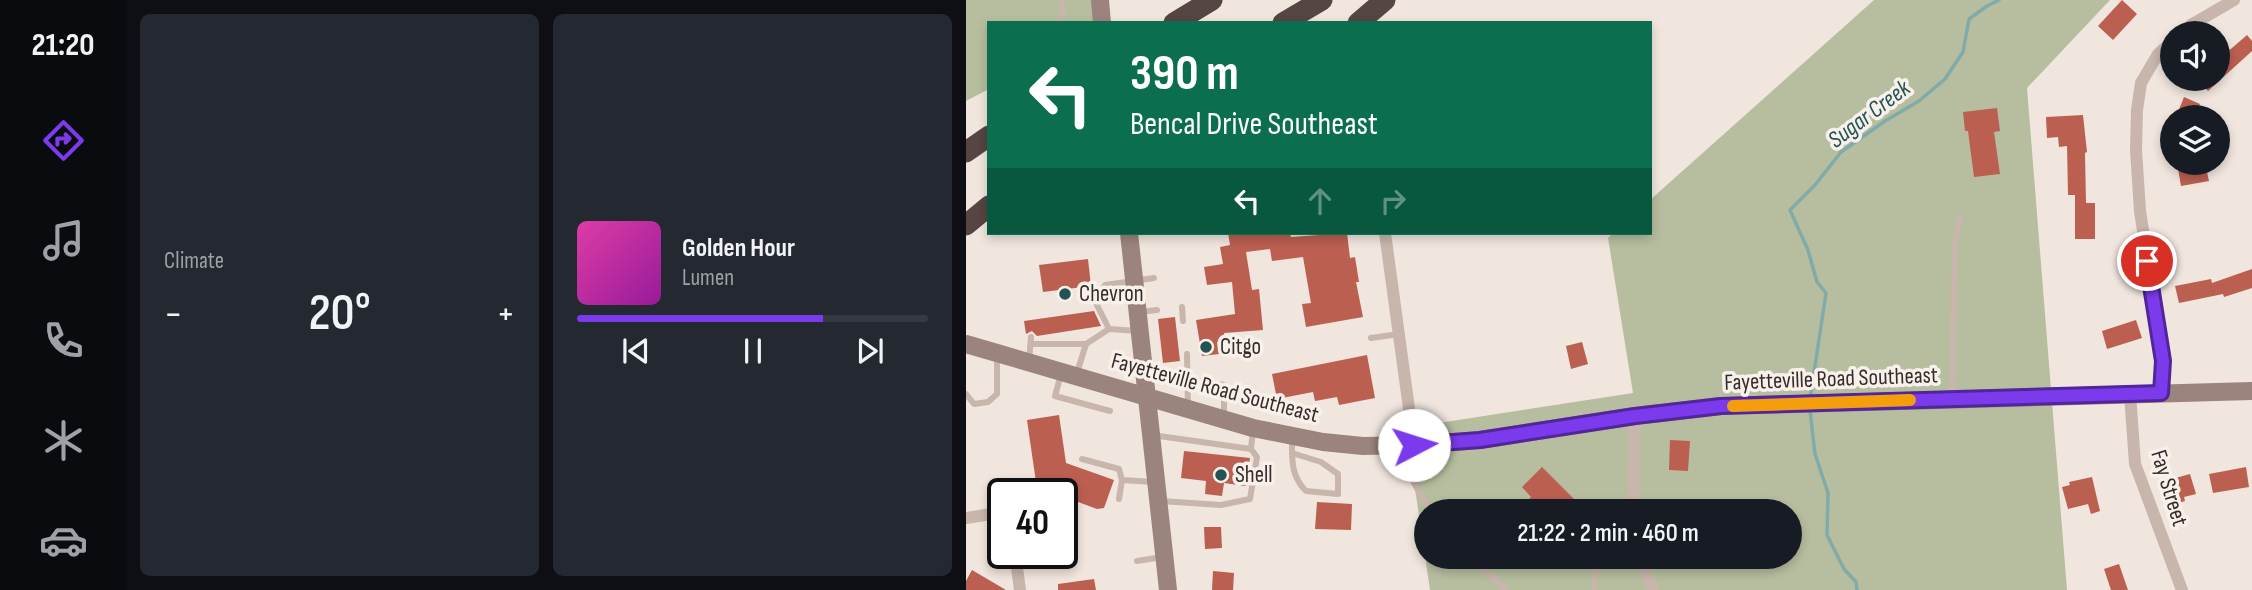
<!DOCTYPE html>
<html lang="en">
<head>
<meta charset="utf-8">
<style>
  :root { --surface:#171b24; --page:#242831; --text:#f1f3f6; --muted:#9ea1a6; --line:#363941; --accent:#7c3aed }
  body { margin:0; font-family:"Sofia Sans Condensed",sans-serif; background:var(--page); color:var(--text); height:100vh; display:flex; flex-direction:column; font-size:26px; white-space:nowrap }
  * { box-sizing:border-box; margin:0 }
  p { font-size:23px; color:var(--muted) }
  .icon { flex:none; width:38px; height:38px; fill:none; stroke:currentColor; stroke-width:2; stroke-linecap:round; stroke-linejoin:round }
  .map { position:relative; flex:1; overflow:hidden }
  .sheet { display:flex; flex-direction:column; gap:14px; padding:14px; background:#0d0f14; width:840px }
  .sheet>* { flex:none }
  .hud { position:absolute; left:21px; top:21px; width:665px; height:214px; border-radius:0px; box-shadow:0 4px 10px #0003; background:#0b6e4f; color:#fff; overflow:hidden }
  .buttons { position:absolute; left:1194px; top:21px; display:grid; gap:14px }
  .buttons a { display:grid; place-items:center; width:70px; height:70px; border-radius:50%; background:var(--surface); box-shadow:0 4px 10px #0003; font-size:35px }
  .speed { position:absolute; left:21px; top:478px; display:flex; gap:14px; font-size:35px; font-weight:700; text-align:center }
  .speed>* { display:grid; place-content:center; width:91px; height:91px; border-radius:50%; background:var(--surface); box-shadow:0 4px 10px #0003; line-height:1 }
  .speed .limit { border:4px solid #111; border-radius:10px; background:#fff; color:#111 }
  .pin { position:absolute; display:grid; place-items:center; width:60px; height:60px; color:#fff; margin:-30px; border:4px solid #fff; border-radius:50%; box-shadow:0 2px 7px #0007 }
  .me { position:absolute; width:77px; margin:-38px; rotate:85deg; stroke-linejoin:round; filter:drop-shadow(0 0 5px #0008) }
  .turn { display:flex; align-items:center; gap:24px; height:147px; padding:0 28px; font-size:32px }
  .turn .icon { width:91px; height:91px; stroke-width:2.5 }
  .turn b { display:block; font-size:49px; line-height:60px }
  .lanes { display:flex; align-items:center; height:66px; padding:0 28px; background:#0003; justify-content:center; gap:35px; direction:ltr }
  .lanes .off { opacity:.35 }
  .big { font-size:52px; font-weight:600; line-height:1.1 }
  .sheet .widget { flex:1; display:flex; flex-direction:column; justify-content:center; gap:10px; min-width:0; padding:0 24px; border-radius:10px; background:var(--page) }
  .song { display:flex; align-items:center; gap:21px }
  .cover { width:84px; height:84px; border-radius:10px; background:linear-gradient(135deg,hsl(320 70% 55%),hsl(300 70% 35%)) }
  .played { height:7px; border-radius:4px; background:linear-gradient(90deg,var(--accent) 70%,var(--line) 70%) }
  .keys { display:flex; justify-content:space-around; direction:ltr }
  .heat { display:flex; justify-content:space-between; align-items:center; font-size:38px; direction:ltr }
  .sheet .tiles { flex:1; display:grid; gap:14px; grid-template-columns:repeat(2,1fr) }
  .trip { position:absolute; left:448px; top:499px; width:388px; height:70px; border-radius:35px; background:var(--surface); box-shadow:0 4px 10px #0003; font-weight:600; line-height:70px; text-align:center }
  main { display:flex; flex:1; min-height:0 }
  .dock { display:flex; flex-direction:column; width:126px; justify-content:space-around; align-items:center; background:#090b0e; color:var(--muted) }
  .dock .icon { width:49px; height:49px }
  .dock .active { color:var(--accent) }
  .dock b { font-size:32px; color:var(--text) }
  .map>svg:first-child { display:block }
  .green { fill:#b7be9f; fill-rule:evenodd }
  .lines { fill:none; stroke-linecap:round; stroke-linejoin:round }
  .stream { stroke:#80aba8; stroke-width:3.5 }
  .building { fill:#bb5f51 }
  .lane { stroke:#c8b5ab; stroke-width:6 }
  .street { stroke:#c8b5ab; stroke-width:12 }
  .secondary { stroke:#9b847d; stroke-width:18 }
  .highway { stroke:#564542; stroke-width:21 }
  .route-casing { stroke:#51269a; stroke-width:18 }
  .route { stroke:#7c3aed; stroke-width:12 }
  .slow { stroke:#f59e0b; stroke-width:12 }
  .poi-dot { fill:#235451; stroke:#f8f0ea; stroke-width:2.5 }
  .labels { text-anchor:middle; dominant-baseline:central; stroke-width:7; stroke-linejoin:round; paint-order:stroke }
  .poi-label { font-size:23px; fill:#362c2a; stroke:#f8f0ea; text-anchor:start }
  .street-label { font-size:23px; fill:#362c2a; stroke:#f8f0ea }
  .water-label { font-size:24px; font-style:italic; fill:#235451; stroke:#f8f0ea }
</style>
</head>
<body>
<main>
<nav class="dock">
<b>21:20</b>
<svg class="icon active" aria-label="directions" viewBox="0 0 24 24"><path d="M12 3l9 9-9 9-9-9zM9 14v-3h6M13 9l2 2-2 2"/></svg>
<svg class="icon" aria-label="music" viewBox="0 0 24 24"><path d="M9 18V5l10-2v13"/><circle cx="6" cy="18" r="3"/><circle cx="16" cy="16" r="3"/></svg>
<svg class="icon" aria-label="phone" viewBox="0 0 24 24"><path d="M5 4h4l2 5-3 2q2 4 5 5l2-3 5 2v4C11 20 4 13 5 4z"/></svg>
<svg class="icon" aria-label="climate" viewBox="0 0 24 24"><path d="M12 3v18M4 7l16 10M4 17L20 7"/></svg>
<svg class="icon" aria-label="car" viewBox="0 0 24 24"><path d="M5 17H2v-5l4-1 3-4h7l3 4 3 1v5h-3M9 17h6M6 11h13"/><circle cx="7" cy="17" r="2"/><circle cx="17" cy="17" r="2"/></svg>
</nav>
<section class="sheet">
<div class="tiles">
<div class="widget"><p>Climate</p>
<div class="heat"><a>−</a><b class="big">20°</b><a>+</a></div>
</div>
<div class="widget">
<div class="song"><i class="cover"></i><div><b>Golden Hour</b><p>Lumen</p></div></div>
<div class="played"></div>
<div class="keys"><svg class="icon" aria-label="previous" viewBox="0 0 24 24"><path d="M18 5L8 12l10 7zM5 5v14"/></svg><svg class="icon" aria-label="pause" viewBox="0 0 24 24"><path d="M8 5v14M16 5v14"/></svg><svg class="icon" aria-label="next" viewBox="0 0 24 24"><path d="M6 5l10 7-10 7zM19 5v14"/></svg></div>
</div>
</div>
</section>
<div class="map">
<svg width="1286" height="590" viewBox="0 0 1286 590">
  <rect width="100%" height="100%" fill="#f0e6de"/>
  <!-- green -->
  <g class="green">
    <path d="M0,0H125L130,23H23V89L0,101Z"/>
    <path d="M908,0H1144L1061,88L1101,590H464L440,428L667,393L642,238L647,233H684V200ZM460,511H824V556H460Z"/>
  </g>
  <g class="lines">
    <!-- stream -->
    <g class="stream">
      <path d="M844,399L860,293L851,282L842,250L824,210L849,185L875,152L919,121L953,101L979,79L997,52L1003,19L1021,6L1033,0"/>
      <path d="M844,410L849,454L862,493L861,535L878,569L890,582L891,590"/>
    </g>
  </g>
  <!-- building -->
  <g class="building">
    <path d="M1156,0L1171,14L1147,40L1132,26Z"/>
    <path d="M1281,35L1286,41V51L1242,91L1231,79H1251V61Z"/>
    <path d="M1218,97L1234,104L1229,117H1210Z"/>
    <path d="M1031,108L1034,131L1028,132L1034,174L1008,177L1002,131H999L997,112Z"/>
    <path d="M1117,115L1121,152L1119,153L1120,203H1129V239H1109V195H1102L1101,146L1093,147L1092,137L1081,138L1080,117Z"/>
    <path d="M1211,163H1239L1243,181L1215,186Z"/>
    <path d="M262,233H324L325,237L381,233L384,258L389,257L393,282H390L397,317L340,327L336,304L345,303L337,257L306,261L304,249L280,252L286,290L293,289L297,330L258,333L259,341L251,342L253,354L236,356L230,320L269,314L266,282L241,285L238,267L257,264L254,247L264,245Z"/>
    <path d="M122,259L125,286L77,292L73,265Z"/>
    <path d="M1286,269V288L1258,297L1257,294L1213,303L1209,286L1245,279L1246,283Z"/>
    <path d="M128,311L135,326L71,336L66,331L60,334L58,321Z"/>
    <path d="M209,317L214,361L197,363L192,319Z"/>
    <path d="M1170,320L1176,338L1141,349L1136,331Z"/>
    <path d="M616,342L622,364L605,369L600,346Z"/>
    <path d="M401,355L409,398L373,405L371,397L349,401L347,392L311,399L306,374Z"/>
    <path d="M93,415L100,463L148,480L138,508L131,509L96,496V494H83L71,489L61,420Z"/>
    <path d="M704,440L724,441L722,471L703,470Z"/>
    <path d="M218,451L284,458L280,486L258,483L256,496L239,494L240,481L215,478Z"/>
    <path d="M576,467L620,511H551L565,497L556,487Z"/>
    <path d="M1280,467L1283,487L1247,493L1243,474Z"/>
    <path d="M1224,474L1230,494L1218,497L1219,501L1202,506L1195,482Z"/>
    <path d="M1126,477L1134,511L1125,514L1122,504L1102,509L1096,487L1104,485L1103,482Z"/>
    <path d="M351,502L386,504L385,530L349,529Z"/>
    <path d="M238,527H255L256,548L239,549Z"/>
    <path d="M1153,564L1162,590H1145L1138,569Z"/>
    <path d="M6,570L40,590H0V581Z"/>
    <path d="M247,571L268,573L267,590H246Z"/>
    <path d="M128,579L130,590H92V584Z"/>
  </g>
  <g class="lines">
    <!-- lane -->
    <g class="lane">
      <path d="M94,23L97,12L96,0"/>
      <path d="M216,307L217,321"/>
      <path d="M173,312L191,310"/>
      <path d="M172,331L143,329L130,303L139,285L188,278"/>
      <path d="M405,338L433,334"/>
      <path d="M65,344H120"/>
      <path d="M221,354L222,408"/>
      <path d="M63,361L65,337"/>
      <path d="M111,373L120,344L143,329"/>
      <path d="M95,374L89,396L144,411"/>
      <path d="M222,379L258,385V418"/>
      <path d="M0,394L8,404L22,402L31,394V357"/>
      <path d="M986,397L989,245L994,217"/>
      <path d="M186,435L285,449"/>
      <path d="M433,447C440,472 451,491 466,511"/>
      <path d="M326,453L355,462L372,474V494L340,491C325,476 326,461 326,440"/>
      <path d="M116,459L153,469L156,480L188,482"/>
      <path d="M153,499L156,480"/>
      <path d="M195,501L255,505L284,499L291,457L285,449L287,430"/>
      <path d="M503,556L540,590"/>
      <path d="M171,561L196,557"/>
      <path d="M628,590L631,556"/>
    </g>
    <!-- street -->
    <g class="street">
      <path d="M1216,33L1225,25L1268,0"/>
      <path d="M419,233L448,445"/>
      <path d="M1195,393L1197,361L1174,211L1170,150L1171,110L1175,83L1192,54L1206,42"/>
      <path d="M1164,394L1169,464L1216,590"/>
      <path d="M669,511L667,495L669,416"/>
      <path d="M0,518L37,512"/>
      <path d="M49,553L54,590"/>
      <path d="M677,556L680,574L687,590"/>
    </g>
    <!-- secondary -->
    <g class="secondary">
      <path d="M134,0L136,23"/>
      <path d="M163,233L202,590"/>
      <path d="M0,344L287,428L357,442L397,446L448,445L514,440L669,416L755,406L1286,391"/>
    </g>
    <!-- highway -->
    <g class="highway">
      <path d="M208,23L246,0"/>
      <path d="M317,23L356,0"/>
      <path d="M392,23L419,0"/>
      <path d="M0,152L23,136"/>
      <path d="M0,225L23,206"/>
    </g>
  </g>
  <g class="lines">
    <defs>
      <path id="route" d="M448,445L514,440L669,416L755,406L1195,393L1197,361L1181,261"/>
    </defs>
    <!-- route casing -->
    <use href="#route" class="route-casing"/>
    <!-- route -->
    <use href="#route" class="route"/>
    <!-- slow -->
    <path class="slow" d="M767,406L944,400"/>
  </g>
  <!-- markers -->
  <g class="poi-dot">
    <circle cx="99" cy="294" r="7"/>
    <circle cx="240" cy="347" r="7"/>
    <circle cx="255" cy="475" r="7"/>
  </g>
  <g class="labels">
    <!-- poi labels -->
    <g class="poi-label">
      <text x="113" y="294">Chevron</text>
      <text x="254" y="347">Citgo</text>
      <text x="269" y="475">Shell</text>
    </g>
    <!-- street labels -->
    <g class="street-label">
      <text transform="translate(865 379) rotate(-2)">Fayetteville Road Southeast</text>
      <text transform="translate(249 388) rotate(15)">Fayetteville Road Southeast</text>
      <text transform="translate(1203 488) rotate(73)">Fay Street</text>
    </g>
    <!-- water labels -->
    <g class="water-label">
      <text transform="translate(903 114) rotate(-37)">Sugar Creek</text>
    </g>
  </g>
</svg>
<div class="buttons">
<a><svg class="icon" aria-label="sound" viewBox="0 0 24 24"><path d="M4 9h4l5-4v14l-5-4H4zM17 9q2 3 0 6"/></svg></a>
<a><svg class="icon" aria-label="layers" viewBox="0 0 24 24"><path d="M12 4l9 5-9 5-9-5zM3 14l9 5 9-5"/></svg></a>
</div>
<div class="speed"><div class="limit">40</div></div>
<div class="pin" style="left:1181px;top:261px;background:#d93025"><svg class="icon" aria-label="arrive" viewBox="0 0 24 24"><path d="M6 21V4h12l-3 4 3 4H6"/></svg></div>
<svg class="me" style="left:448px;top:445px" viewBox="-20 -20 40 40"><circle r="19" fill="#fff"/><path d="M0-13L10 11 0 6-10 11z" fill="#7c3aed"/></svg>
<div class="trip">21:22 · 2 min · 460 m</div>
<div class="hud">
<div class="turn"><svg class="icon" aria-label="left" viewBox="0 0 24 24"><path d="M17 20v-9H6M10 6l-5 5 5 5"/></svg><div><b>390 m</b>Bencal Drive Southeast</div></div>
<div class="lanes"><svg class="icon" aria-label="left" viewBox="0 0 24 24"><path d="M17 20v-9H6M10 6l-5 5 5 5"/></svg><svg class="icon off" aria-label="ahead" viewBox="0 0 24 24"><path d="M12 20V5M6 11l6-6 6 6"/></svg><svg class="icon off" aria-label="right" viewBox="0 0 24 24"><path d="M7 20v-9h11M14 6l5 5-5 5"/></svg></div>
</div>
</div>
</main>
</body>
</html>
